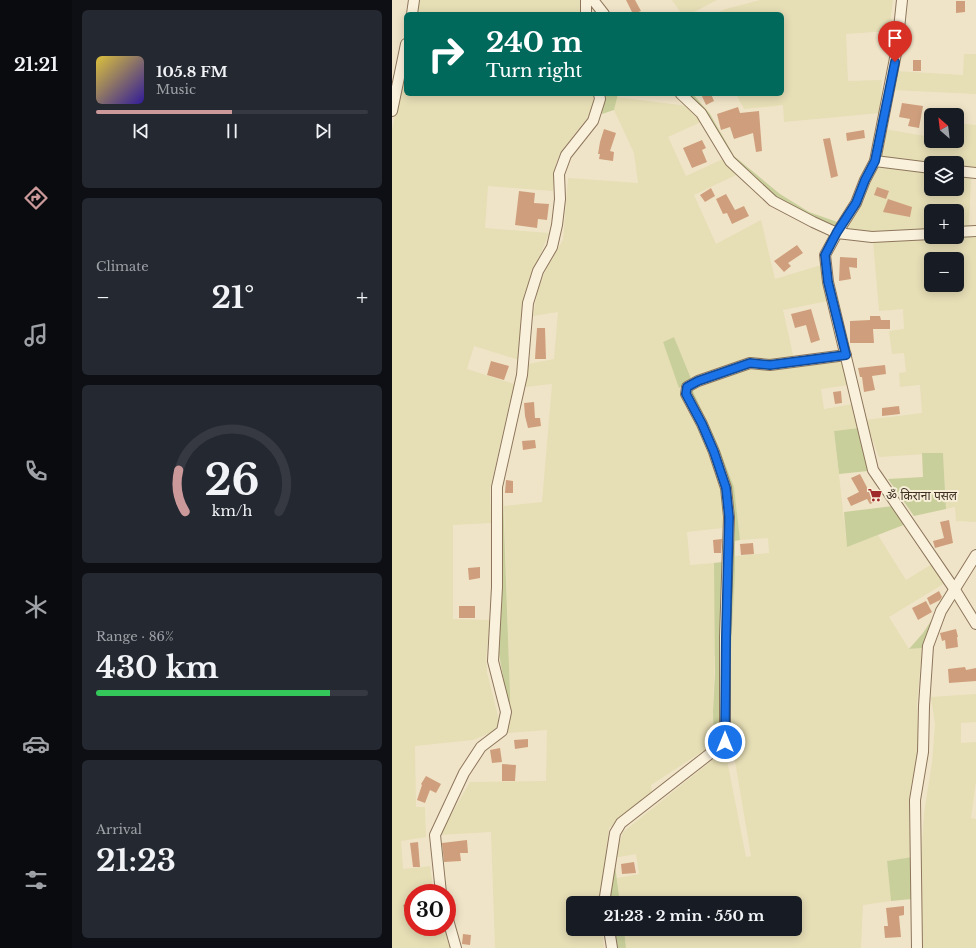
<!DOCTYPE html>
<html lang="en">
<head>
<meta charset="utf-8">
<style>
  :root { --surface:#171b24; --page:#242831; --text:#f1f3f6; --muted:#9ea1a6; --line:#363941; --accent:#cc999b }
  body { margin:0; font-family:"Libre Baskerville","Noto Sans Devanagari",serif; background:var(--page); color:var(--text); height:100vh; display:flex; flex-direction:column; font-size:15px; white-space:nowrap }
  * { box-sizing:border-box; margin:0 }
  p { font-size:13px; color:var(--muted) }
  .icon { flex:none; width:22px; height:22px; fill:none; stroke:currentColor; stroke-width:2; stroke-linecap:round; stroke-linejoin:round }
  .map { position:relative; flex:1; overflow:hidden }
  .sheet { display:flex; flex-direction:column; gap:10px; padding:10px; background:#0d0f14; width:320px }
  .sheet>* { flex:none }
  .hud { position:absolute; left:12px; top:12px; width:380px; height:84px; border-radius:6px; box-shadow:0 2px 10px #0003; background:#00695c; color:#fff; overflow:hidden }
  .needle { width:26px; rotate:332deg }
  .tools { position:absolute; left:532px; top:108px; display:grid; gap:8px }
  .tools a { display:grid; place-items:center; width:40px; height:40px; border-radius:6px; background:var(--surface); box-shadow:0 2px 10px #0003; font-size:20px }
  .speed { position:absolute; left:12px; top:884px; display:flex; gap:8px; font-size:20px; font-weight:700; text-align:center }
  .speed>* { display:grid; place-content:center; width:52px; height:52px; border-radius:50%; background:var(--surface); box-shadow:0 2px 10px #0003; line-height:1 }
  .speed .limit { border:6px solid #d22; background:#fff; color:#111 }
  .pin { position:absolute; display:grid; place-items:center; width:34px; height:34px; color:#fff; margin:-41px -17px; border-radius:50% 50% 50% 0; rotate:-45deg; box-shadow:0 0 4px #0007 }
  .pin .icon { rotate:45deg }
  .me { position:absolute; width:44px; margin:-22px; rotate:0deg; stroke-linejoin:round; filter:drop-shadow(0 0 3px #0008) }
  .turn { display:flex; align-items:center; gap:14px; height:84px; padding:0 16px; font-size:18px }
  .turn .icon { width:52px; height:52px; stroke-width:2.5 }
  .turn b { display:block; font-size:28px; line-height:34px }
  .big { font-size:30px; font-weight:800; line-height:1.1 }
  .sheet .tile { flex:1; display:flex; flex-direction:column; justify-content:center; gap:6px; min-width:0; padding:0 14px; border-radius:6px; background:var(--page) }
  .sheet .dial { align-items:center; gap:0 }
  .dial svg { height:104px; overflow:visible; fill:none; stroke:var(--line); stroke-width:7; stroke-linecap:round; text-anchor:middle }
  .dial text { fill:var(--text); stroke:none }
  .song { display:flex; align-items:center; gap:12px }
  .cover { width:48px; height:48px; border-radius:6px; background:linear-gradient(135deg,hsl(50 70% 55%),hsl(250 70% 35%)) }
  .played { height:4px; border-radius:2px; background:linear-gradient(90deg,var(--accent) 50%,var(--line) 50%) }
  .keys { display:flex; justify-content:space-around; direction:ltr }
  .heat { display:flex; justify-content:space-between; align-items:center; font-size:22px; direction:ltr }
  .charge { height:6px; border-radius:3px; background:linear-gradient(90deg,#34c759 86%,var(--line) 0) }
  .trip { position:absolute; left:174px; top:896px; width:236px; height:40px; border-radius:6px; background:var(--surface); box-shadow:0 2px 10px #0003; font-weight:800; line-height:40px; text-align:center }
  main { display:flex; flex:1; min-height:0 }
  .tabs { display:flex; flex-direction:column; width:72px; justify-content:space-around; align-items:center; background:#090b0e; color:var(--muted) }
  .tabs .icon { width:28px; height:28px }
  .tabs .on { color:var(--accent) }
  .tabs b { font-size:18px; color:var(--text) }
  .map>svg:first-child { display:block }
  .farmland { fill:#e6deb5; fill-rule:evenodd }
  .green { fill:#c9cf9b }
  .building { fill:#cf9f7d }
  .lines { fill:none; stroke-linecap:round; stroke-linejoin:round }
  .street-casing { stroke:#8d765c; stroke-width:12 }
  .street { stroke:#faf1dc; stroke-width:10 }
  .route-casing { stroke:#114b97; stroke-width:10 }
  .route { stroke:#1a73e8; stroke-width:7 }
  .labels { text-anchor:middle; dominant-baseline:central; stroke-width:4; stroke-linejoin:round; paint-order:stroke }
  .poi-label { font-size:12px; fill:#3d2e20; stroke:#f7eed8; text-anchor:start }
</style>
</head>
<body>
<main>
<nav class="tabs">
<b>21:21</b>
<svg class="icon on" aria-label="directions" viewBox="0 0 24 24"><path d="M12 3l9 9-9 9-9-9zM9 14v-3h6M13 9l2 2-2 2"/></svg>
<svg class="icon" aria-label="music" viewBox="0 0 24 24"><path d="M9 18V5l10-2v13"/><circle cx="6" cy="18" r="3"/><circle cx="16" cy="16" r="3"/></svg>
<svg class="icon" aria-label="phone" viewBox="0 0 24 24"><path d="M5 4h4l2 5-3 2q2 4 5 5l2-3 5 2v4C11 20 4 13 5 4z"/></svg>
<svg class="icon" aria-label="climate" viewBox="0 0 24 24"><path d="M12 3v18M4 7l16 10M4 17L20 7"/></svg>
<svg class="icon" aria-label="car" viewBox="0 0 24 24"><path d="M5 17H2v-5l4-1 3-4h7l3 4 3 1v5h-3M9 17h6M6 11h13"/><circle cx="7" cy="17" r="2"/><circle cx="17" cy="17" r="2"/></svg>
<svg class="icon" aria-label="filters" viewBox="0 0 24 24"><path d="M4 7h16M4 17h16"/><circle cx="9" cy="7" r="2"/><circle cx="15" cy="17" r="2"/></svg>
</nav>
<section class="sheet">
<div class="tile">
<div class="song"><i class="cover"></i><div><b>105.8 FM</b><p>Music</p></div></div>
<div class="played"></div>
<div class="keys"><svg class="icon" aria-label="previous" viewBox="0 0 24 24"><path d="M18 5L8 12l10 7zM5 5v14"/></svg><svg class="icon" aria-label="pause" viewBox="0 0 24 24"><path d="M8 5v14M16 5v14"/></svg><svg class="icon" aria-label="next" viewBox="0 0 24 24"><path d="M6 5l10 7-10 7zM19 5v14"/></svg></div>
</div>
<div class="tile"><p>Climate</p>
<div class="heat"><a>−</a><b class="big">21°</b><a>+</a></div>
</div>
<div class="tile dial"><svg viewBox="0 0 100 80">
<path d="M14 69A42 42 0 1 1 86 69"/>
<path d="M14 69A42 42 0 0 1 9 37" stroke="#cc999b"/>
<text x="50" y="56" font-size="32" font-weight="700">26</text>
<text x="50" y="72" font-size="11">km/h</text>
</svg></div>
<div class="tile"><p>Range · 86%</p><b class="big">430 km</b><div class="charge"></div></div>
<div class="tile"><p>Arrival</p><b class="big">21:23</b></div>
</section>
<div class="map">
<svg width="584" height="948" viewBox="0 0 584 948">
  <rect width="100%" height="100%" fill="#f0e4c8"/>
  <!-- farmland -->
  <g class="farmland">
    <path d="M27,0H189V14H24Z"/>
    <path d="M280,0H325L298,14H290Z"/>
    <path d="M368,0H501L497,31L454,34L456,81L490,80L488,113L392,122L391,105L352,109L344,94H390V14H322L334,9Z"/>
    <path d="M572,54H584V94L501,90L504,71L571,75Z"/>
    <path d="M14,65V94H201V102L197,116L173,146L164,163L161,191L96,186L93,228L157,233L139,277L127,360L82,346L75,369L122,384L98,489L99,523L61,525V619L98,620L94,658L95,672L107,720L103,731L81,740L23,746L24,807H33L34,837L9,841L11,869L38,866L42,893H21V927H52L58,948H0V129Z"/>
    <path d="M225,97L295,106L309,122L276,137L294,176L331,159L344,175L302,195L324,244L369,220L383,279L429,265L436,301L391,310L402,359L378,362L300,381L282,337L271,342L294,407L306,427L314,443L329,489L331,509V528L295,532L298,565L322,563L324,619L321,712L322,744L259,785L260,793L217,828L207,903H181V929H210L212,948H103L99,832L47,835L78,782L154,781L155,730L115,733L118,716V694L112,506L150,502L160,384L133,387L136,364L162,359L166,312L141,316L146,288L157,263L171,240L176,178L246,183L242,153L222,110Z"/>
    <path d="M565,123L584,125V169L565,167V163H539L487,157L492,129L539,137V141H565Z"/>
    <path d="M484,167L539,173V189H565V175L579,177L577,227L565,228V211H539V229L483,233L452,230L473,199Z"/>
    <path d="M584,235V522L564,521L563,507L554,509L551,453L487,457L473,420L530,413L528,385L508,387L507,373L514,372L512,353L500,354L497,331L512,329L511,309L487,311L481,240ZM539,259H565V285H539Z"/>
    <path d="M451,358L457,385L429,389L432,409L461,404L467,428L442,431L455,546L486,535L514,580L540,564L553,583L497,617L517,649L530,648L525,704L526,752L519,786L517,822L520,857L495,861L499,901L471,905L469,948H234L232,929H403V903H228L225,878L247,874L244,854L222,858L231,832L333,750L354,857L359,856L338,732L339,650L343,556L377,553L376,538L348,540L342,487L326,445L301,391L308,384L365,366Z"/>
    <path d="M584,694V722L569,723V743L584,742V781L579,818L584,819V948H531L529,861L532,813L540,763L543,724L539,697Z"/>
  </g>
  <!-- green -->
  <g class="green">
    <path d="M211,94H226L222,110L210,114Z"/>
    <path d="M296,94H301L318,114L342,156L388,194L417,212L448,223L444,226L414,215L384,197L341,158Z"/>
    <path d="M282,337L300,381L287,388L271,342Z"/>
    <path d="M365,366L308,384L301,391L326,445L342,487L348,540L343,541V572L339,650L337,638L340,518L297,394L298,388L307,383Z"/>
    <path d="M467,428L476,471L447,474L442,431Z"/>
    <path d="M530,453H551L554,509L522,516L496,479L531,477Z"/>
    <path d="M111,496L118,694V716L107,654L109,596V497Z"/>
    <path d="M501,506L514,524L455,547L452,512Z"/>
    <path d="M330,562V735L322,744L321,712L323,673L322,563Z"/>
    <path d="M547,609L530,648L517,649L531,633Z"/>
    <path d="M520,857V899L499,901L495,861Z"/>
    <path d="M222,858L228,903H215Z"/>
    <path d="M221,929H232L234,948H225Z"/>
  </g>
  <!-- building -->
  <g class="building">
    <path d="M234,0H243L249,11L241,14Z"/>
    <path d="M564,1H573V12L564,13Z"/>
    <rect x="521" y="60" width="8" height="11"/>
    <path d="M309,94H319L322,101L314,105Z"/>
    <path d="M510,103L531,106L527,128L516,126L518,119L507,117Z"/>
    <path d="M346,107L348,113L367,111L370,151L364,152L361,133L342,139L338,127L329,130L325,114Z"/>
    <path d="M212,129L224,133L218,151L222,152L221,161L207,159L208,154H206L208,142Z"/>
    <path d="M472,130L473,138L455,141L454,133Z"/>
    <path d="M438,138L446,176L439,178L431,139Z"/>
    <path d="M310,140L314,148L310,150L315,162L300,168L291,148Z"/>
    <path d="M485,187L497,191L494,199L482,195Z"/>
    <path d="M319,188L323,196L313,202L308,195Z"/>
    <path d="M127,191L143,193L142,203L157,204L155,220L146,219L145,228L123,225Z"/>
    <path d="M334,194L343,210L352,206L357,216L340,224L335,213L331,214L324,199Z"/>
    <path d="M496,199L520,207L518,217L491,212Z"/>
    <path d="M405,245L411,253L396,263L399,266L392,272L382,261Z"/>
    <path d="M448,257L465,258V268L457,267L459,279L447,281Z"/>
    <path d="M419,309L428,340L419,343L414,325L403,328L399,314Z"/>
    <path d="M478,316H488L489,320H498V329H481L482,343H458V321L478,320Z"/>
    <path d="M145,328H153L154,359H143Z"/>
    <path d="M99,361L117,366L112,380L95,375Z"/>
    <path d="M493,365L494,374L480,376L483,390L472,392L470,377H468L466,368Z"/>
    <path d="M449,391L450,403L443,404L441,392Z"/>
    <path d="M142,402L143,418H148L149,426L136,428L133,416L132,403Z"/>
    <path d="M507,406L508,414L490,416V408Z"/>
    <path d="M143,440L144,448L131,450L130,441Z"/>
    <path d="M468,474L478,493L480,492L485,501L478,504L475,499L459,506L455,498L467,492L459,478Z"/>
    <path d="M114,480L121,481V493H113Z"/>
    <path d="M557,520L561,543L543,548L541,541L552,538L548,522Z"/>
    <path d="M330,539L329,553H322L321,540Z"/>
    <path d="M361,543L362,554L349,555L348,544Z"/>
    <path d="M88,567V578L77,580L76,568Z"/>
    <path d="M547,591L550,597L548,600L538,605L535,598Z"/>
    <path d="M534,601L540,612L526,620L520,608Z"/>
    <rect x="67" y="606" width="16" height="12"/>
    <path d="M564,629L566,637H565L566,647L554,649L553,640L550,641L548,633Z"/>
    <path d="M573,667L574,670L584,668V681L557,683L556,669Z"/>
    <path d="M136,739V747L123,749L122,740Z"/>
    <path d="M108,748L110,762L100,763L98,750Z"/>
    <path d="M110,764L124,765L123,781H110Z"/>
    <path d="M34,776L49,784L44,793L38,790L33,803L25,800L30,785L29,784Z"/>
    <path d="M75,840L76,853H68L69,861L52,862L50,843Z"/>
    <path d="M26,842L28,867H21L18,843Z"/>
    <path d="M242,862L244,873L230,874L229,864Z"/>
    <path d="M21,902V913L14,915L11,905Z"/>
    <path d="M512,906V915L507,916L509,937L493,938L492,926H496L494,908Z"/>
    <path d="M71,934L79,935L78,945L70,944Z"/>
  </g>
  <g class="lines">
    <defs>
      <g id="street">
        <path d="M194,0V14"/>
        <path d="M201,0L212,14"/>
        <path d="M510,0L505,48L483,161L473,180L464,203L445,233L433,255L436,282L481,470L563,590L584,624"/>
        <path d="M20,14L22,0"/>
        <path d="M289,94L309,113L338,161L381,201L421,222L445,233L480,237L539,234"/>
        <path d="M0,111L14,44"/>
        <path d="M483,161L539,168"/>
        <path d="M565,171L584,173"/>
        <path d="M565,232L584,231"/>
        <path d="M49,893L43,835L72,773L89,747L110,731L114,712L101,661L105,587V487L130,375L136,303L146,271L160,247L165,225L168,199L167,174L174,155L201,121L208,99L207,94"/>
        <path d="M212,903L223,833L229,823L333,742V637L337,517L334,488L322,452L310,424L294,394L295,387L306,381L358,363L378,365L454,355"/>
        <path d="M55,916L64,948"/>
        <path d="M217,929L220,948"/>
        <path d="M525,948L523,800L531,752L532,706L536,646L549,611L584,555"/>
      </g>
    </defs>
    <!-- street casing -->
    <use href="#street" class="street-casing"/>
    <!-- street -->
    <use href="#street" class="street"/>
  </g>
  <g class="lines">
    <defs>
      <path id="route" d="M333,742L334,637L337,517L334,488L322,452L310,424L294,394L295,387L306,381L358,363L378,365L454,355L436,282L433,255L445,232L464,203L473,180L483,161L503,62"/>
    </defs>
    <!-- route casing -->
    <use href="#route" class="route-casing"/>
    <!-- route -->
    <use href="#route" class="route"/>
  </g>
  <!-- icons -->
  <defs>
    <symbol id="supermarket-bare" viewBox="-9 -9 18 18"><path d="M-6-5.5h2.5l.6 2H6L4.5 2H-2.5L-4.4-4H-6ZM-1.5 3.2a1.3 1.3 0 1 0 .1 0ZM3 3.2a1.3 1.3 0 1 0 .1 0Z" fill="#9e2a2b" stroke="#f7eed8" stroke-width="2.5" paint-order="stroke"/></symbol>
  </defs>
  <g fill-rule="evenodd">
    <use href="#supermarket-bare" x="473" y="485" width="20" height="20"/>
  </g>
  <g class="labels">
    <!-- poi labels -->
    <g class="poi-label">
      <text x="494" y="495">ॐ किराना पसल</text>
    </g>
  </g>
</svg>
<div class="tools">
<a><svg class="needle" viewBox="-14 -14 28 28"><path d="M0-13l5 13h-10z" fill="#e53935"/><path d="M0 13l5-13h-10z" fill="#9ea1a6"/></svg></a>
<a><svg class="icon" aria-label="layers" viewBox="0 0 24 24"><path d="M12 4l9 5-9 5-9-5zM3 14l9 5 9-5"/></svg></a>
<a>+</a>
<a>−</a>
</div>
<div class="speed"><div class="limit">30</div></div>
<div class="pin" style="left:503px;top:62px;background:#d93025"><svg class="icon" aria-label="arrive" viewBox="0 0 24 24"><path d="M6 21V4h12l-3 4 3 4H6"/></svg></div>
<svg class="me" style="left:333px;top:742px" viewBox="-20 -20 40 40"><circle r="17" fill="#1a73e8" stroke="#fff" stroke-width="3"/><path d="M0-11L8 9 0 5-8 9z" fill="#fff"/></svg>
<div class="trip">21:23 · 2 min · 550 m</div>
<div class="hud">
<div class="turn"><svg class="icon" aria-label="right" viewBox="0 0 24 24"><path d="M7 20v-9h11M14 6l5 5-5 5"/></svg><div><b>240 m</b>Turn right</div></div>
</div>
</div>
</main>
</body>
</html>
